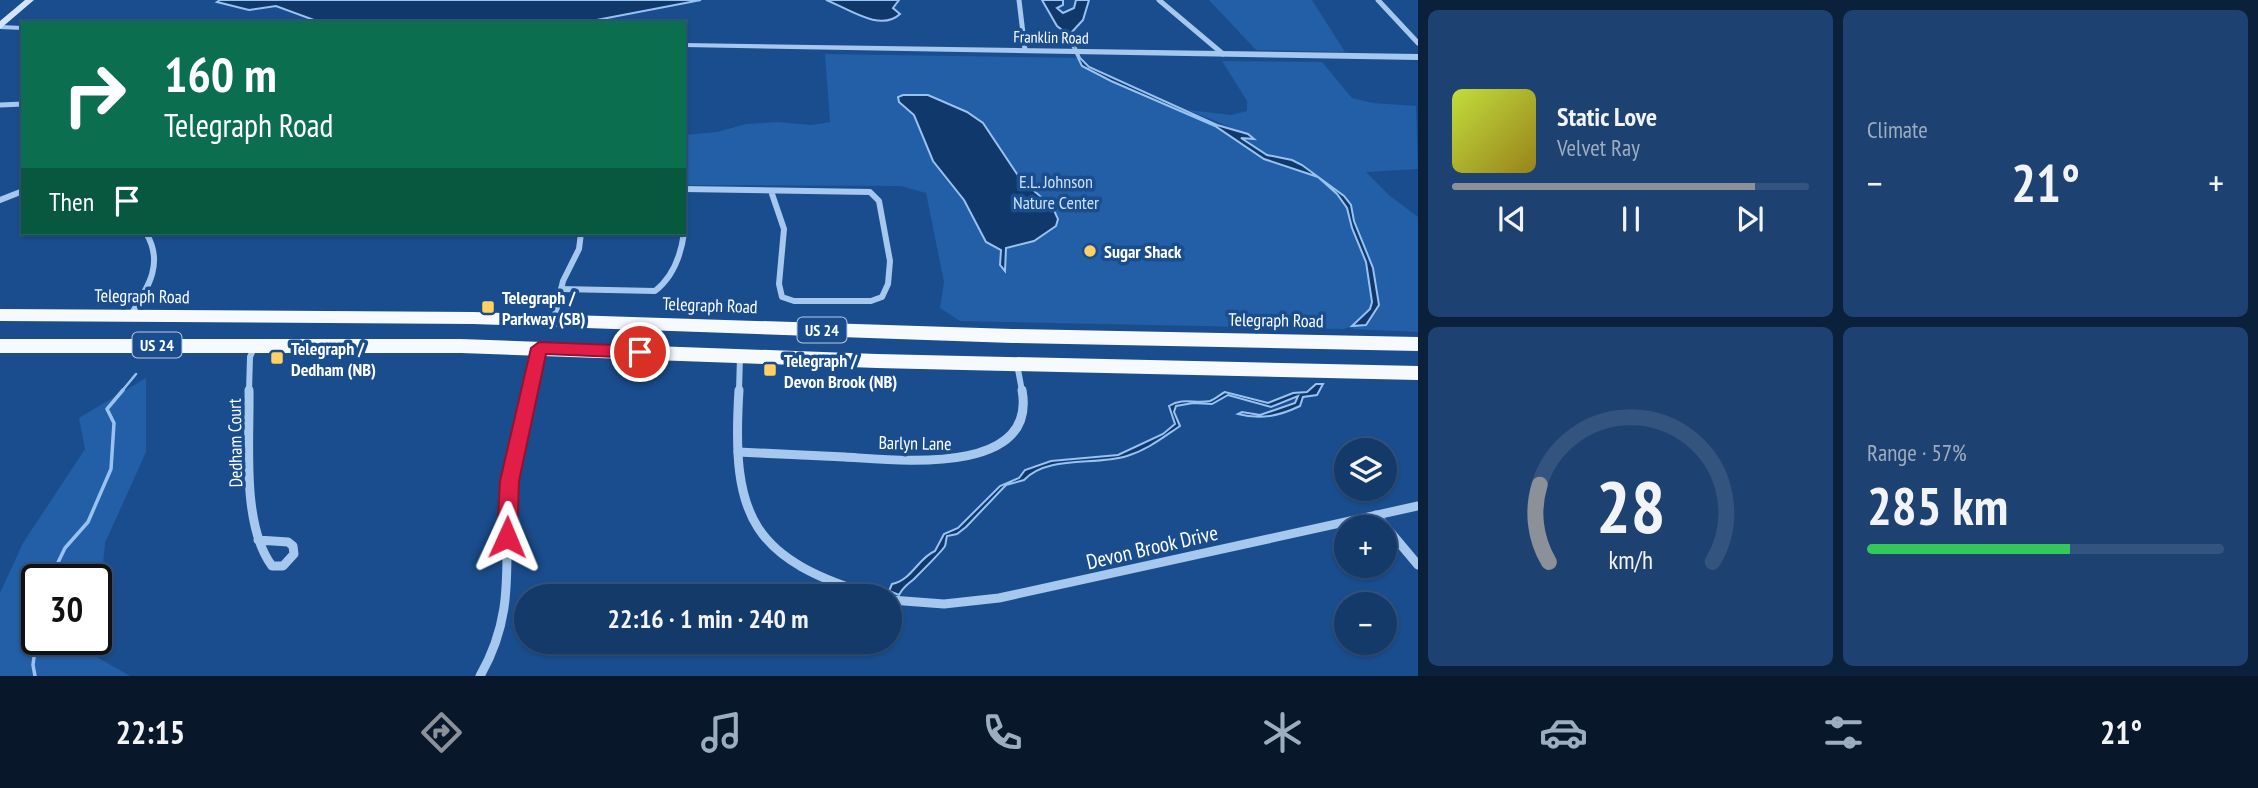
<!DOCTYPE html>
<html lang="en">
<head>
<meta charset="utf-8">
<style>
  :root { --surface:#143a6a; --page:#1d4170; --text:#f1f3f6; --muted:#9dadc1; --line:#33547e; --accent:#8c9099 }
  body { margin:0; font-family:"PT Sans Narrow",sans-serif; background:var(--page); color:var(--text); height:100vh; display:flex; flex-direction:column; font-size:26px; white-space:nowrap }
  * { box-sizing:border-box; margin:0 }
  p { font-size:23px; color:var(--muted) }
  .icon { flex:none; width:38px; height:38px; fill:none; stroke:currentColor; stroke-width:2; stroke-linecap:round; stroke-linejoin:round }
  .map { position:relative; flex:1; overflow:hidden }
  .side { display:flex; flex-direction:column; gap:10px; padding:10px; background:#0b203a; width:840px }
  .side>* { flex:none }
  .banner { position:absolute; left:21px; top:21px; width:665px; height:214px; border-radius:0px; box-shadow:0 2px 5px #0004,0 0 0 2px var(--line); background:#0b6e4f; color:#fff; overflow:hidden }
  .fabs { position:absolute; left:1334px; top:438px; display:grid; gap:14px }
  .fabs a { display:grid; place-items:center; width:63px; height:63px; border-radius:50%; background:var(--surface); box-shadow:0 2px 5px #0004,0 0 0 2px var(--line); font-size:35px }
  .speed { position:absolute; left:21px; top:564px; display:flex; gap:14px; font-size:35px; font-weight:700; text-align:center }
  .speed>* { display:grid; place-content:center; width:91px; height:91px; border-radius:50%; background:var(--surface); box-shadow:0 2px 5px #0004,0 0 0 2px var(--line); line-height:1 }
  .speed .limit { border:4px solid #111; border-radius:10px; background:#fff; color:#111 }
  .pin { position:absolute; display:grid; place-items:center; width:60px; height:60px; color:#fff; margin:-30px; border:4px solid #fff; border-radius:50%; box-shadow:0 2px 7px #0007 }
  .me { position:absolute; width:77px; margin:-38px; rotate:1deg; stroke-linejoin:round; filter:drop-shadow(0 0 5px #0008) }
  .turn { display:flex; align-items:center; gap:24px; height:147px; padding:0 28px; font-size:32px }
  .turn .icon { width:91px; height:91px; stroke-width:2.5 }
  .turn b { display:block; font-size:49px; line-height:60px }
  .then { display:flex; align-items:center; height:66px; padding:0 28px; background:#0003; gap:14px; font-size:26px }
  .big { font-size:52px; font-weight:800; line-height:1.1 }
  .side .tile { flex:1; display:flex; flex-direction:column; justify-content:center; gap:10px; min-width:0; padding:0 24px; border-radius:10px; background:var(--page) }
  .side .dial { align-items:center; gap:0 }
  .dial svg { height:182px; overflow:visible; fill:none; stroke:var(--line); stroke-width:7; stroke-linecap:round; text-anchor:middle }
  .dial text { fill:var(--text); stroke:none }
  .song { display:flex; align-items:center; gap:21px }
  .cover { width:84px; height:84px; border-radius:10px; background:linear-gradient(135deg,hsl(70 70% 55%),hsl(50 70% 35%)) }
  .played { height:7px; border-radius:4px; background:linear-gradient(90deg,var(--accent) 85%,var(--line) 85%) }
  .keys { display:flex; justify-content:space-around; direction:ltr }
  .heat { display:flex; justify-content:space-between; align-items:center; font-size:38px; direction:ltr }
  .charge { height:10px; border-radius:5px; background:linear-gradient(90deg,#34c759 57%,var(--line) 0) }
  .side .tiles { flex:1; display:grid; gap:10px; grid-template-columns:repeat(2,1fr) }
  .trip { position:absolute; left:514px; top:584px; width:388px; height:70px; border-radius:35px; background:var(--surface); box-shadow:0 2px 5px #0004,0 0 0 2px var(--line); font-weight:800; line-height:70px; text-align:center }
  .menu { display:flex; height:112px; justify-content:space-around; align-items:center; background:#08172a; color:var(--muted) }
  .menu .icon { width:49px; height:49px }
  .menu .active { color:var(--accent) }
  .menu b { font-size:32px; color:var(--text) }
  main { display:flex; flex:1; min-height:0 }
  .map>svg:first-child { display:block }
  .green { fill:#225fa6 }
  .water { fill:#11386b; stroke:#98c2f0; stroke-width:2 }
  .lines { fill:none; stroke-linecap:round; stroke-linejoin:round }
  .stream-far1 { stroke:#98c2f0; stroke-width:2.5 }
  .stream { stroke:#98c2f0; stroke-width:3.5 }
  .minor-far2 { stroke:#a6c7ee; stroke-width:5 }
  .minor-far1 { stroke:#a6c7ee; stroke-width:6 }
  .minor { stroke:#a6c7ee; stroke-width:9 }
  .tertiary { fill:#a6c7ee; fill-rule:evenodd }
  .secondary { fill:#d3e4fa; fill-rule:evenodd }
  .trunk { fill:#f6faff; fill-rule:evenodd }
  .route { fill:#e11d48; stroke:#92132f; stroke-width:2 }
  .poi-dot { fill:#ffd063; stroke:#1a4d8d; stroke-width:2.5 }
  .labels { text-anchor:middle; dominant-baseline:central; stroke-width:7; stroke-linejoin:round; paint-order:stroke }
  .far-street-label { font-size:16px; fill:#fff; stroke:#1a4d8d }
  .shield { fill:#1a4d8d; stroke:#bacadd; stroke-width:2 }
  .shield-label { font-size:16px; font-weight:bold; fill:#fff }
  .park-label { font-size:18px; fill:#cce1fa; stroke:#1a4d8d }
  .poi-label { font-size:18px; font-weight:bold; fill:#fff; stroke:#1a4d8d; text-anchor:start }
  .street-label { font-size:18px; fill:#fff; stroke:#1a4d8d }
  .near-street-label { font-size:21px; fill:#fff; stroke:#1a4d8d }
</style>
</head>
<body>
<main>
<div class="map">
<svg width="1418" height="676" viewBox="0 0 1418 676">
  <rect width="100%" height="100%" fill="#1a4d8d"/>
  <!-- green -->
  <g class="green">
    <path d="M1209,0H1312L1345,52L1256,50Z"/>
    <path d="M825,54L1082,58L1084,64L1095,71L1233,133L1253,139C1249,134 1198,114 1188,110L1231,115L1247,111V101L1222,61L1322,62L1352,98L1373,103L1416,106L1418,169L1366,172L1390,196L1418,217V332L1353,329L1352,326L1344,329L960,321L940,308L944,282L926,193L901,186L684,185V135L717,132L746,124L778,122L811,125L830,122Z"/>
    <path d="M146,378V452L105,543L96,637V579H37V639H96L95,656L130,676H0V593L23,543L85,449L79,418Z"/>
  </g>
  <!-- water -->
  <g class="water">
    <path d="M220,0H701L581,23H322L276,6L249,10L217,2Z"/>
    <path d="M826,0H899L893,8L900,14C880,33 846,7 826,0Z"/>
    <path d="M1042,0H1063V5L1057,8L1063,13L1074,8L1076,0H1089L1083,20L1070,34L1080,58L1089,67L1217,125L1248,134L1254,139L1241,138L1267,155L1292,160L1302,165L1344,196L1351,205L1354,221L1373,268L1379,305L1366,325L1352,326L1370,309L1372,302L1366,262L1352,228L1347,208L1337,194L1318,177L1264,159L1215,126L1111,81L1082,66L1066,33L1057,26Z"/>
    <path d="M903,95H928L967,112L983,123L1021,180L1052,206L1058,219L1056,226L1034,241L1006,248L1005,271L1000,265L1001,250L986,242L964,200L933,161L914,115L899,102L898,97Z"/>
    <path d="M1316,384H1323L1317,395L1303,397L1300,406C1279,416 1261,420 1238,414L1242,412L1260,415L1295,403L1298,396L1271,407L1228,395L1212,404L1193,403L1176,406L1174,412L1180,426C1162,438 1147,450 1127,456C1094,466 1048,455 1024,480L1006,485L966,527L957,534L947,536C946,539 946,543 945,546C944,549 918,575 914,579C907,585 903,587 899,595L889,591L892,584C912,580 918,558 935,551L944,534L958,528L1000,486L1019,478L1025,470L1051,461L1118,455L1163,434L1175,424L1169,406C1183,397 1195,404 1210,401C1215,399 1221,394 1225,392L1268,403L1293,393L1307,392Z"/>
  </g>
  <g class="lines">
    <!-- stream-far1 -->
    <path class="stream-far1" d="M122,391L136,374"/>
    <!-- stream -->
    <g class="stream">
      <path d="M50,579L65,548L88,522L111,469L114,423L107,409L123,390"/>
      <path d="M37,606L34,616L37,624"/>
      <path d="M35,676L33,665L37,634"/>
    </g>
    <!-- minor-far2 -->
    <g class="minor-far2">
      <path d="M1019,0L1025,50"/>
      <path d="M1159,0L1223,54"/>
      <path d="M1378,0L1418,43"/>
      <path d="M0,105L23,104"/>
    </g>
    <!-- minor-far1 -->
    <g class="minor-far1">
      <path d="M684,189L870,192L879,201L890,261L888,284L882,297L871,301H794L782,297L779,284L784,229L771,191"/>
      <path d="M0,200L23,191"/>
      <path d="M561,289L655,291C673,277 681,255 684,233"/>
      <path d="M130,316C147,289 165,264 146,233"/>
      <path d="M554,320L563,281L579,249L581,233"/>
      <path d="M1017,364L1022,391"/>
      <path d="M249,391L250,357L255,345"/>
      <path d="M529,391L539,349"/>
      <path d="M739,391L740,356"/>
    </g>
    <!-- minor -->
    <g class="minor">
      <path d="M249,390C250,441 241,524 272,566H283L294,554L293,546L288,542L258,540"/>
      <path d="M739,390C731,518 751,560 879,597"/>
      <path d="M738,452C774,454 809,455 845,457C896,460 1038,477 1022,390"/>
      <path d="M1376,515L1418,565"/>
      <path d="M891,600L944,604L999,598L1418,506"/>
      <path d="M480,676C519,608 502,556 509,484C512,452 521,420 529,390"/>
    </g>
    <!-- tertiary -->
    <g class="tertiary">
      <path d="M0,25L23,26V30L0,29Z"/>
      <path d="M684,43L1418,54V60L684,47Z"/>
    </g>
    <!-- secondary -->
    <path class="secondary" d="M25,0H34L0,29V21Z"/>
    <!-- trunk -->
    <g class="trunk">
      <path d="M0,309L473,312L1012,329L1418,337V351L1012,343L473,324L0,321Z"/>
      <path d="M0,339H461L877,354L1418,366V380L877,368L461,353H0Z"/>
    </g>
  </g>
  <!-- route -->
  <path class="route" d="M539,342L640,346L648,352L640,358L546,354L519,481L517,537L514,543L507,546L500,543L497,537L500,481L531,348Z"/>
  <!-- markers -->
  <g class="poi-dot">
    <circle cx="1090" cy="251" r="7"/>
    <rect x="481" y="300" width="14" height="14" rx="3.5"/>
    <rect x="270" y="351" width="14" height="14" rx="3.5"/>
    <rect x="763" y="363" width="14" height="14" rx="3.5"/>
  </g>
  <g class="labels">
    <!-- far-street labels -->
    <g class="far-street-label">
      <text transform="translate(1051 37) rotate(1)">Franklin Road</text>
    </g>
    <!-- shield labels -->
    <g class="shield">
      <rect x="797.5" y="317.5" width="49" height="25" rx="5"/>
      <rect x="132.5" y="332.5" width="49" height="25" rx="5"/>
    </g>
    <g class="shield-label">
      <text x="822" y="330">US 24</text>
      <text x="157" y="345">US 24</text>
    </g>
    <!-- park labels -->
    <g class="park-label">
      <text x="1056" y="181">E.L. Johnson<tspan x="1056" dy="21">Nature Center</tspan></text>
    </g>
    <!-- poi labels -->
    <g class="poi-label">
      <text x="1104" y="251">Sugar Shack</text>
      <text x="502" y="297">Telegraph /<tspan x="502" dy="21">Parkway (SB)</tspan></text>
      <text x="291" y="348">Telegraph /<tspan x="291" dy="21">Dedham (NB)</tspan></text>
      <text x="784" y="360">Telegraph /<tspan x="784" dy="21">Devon Brook (NB)</tspan></text>
    </g>
    <!-- street labels -->
    <g class="street-label">
      <text transform="translate(142 296) rotate(1)">Telegraph Road</text>
      <text transform="translate(710 305) rotate(2)">Telegraph Road</text>
      <text transform="translate(1276 320) rotate(1)">Telegraph Road</text>
      <text transform="translate(235 443) rotate(-91)">Dedham Court</text>
      <text transform="translate(915 443) rotate(1)">Barlyn Lane</text>
    </g>
    <!-- near-street labels -->
    <g class="near-street-label">
      <text transform="translate(1152 547) rotate(-13)">Devon Brook Drive</text>
    </g>
  </g>
</svg>
<div class="fabs">
<a><svg class="icon" aria-label="layers" viewBox="0 0 24 24"><path d="M12 4l9 5-9 5-9-5zM3 14l9 5 9-5"/></svg></a>
<a>+</a>
<a>−</a>
</div>
<div class="speed"><div class="limit">30</div></div>
<div class="pin" style="left:640px;top:352px;background:#d93025"><svg class="icon" aria-label="arrive" viewBox="0 0 24 24"><path d="M6 21V4h12l-3 4 3 4H6"/></svg></div>
<svg class="me" style="left:507px;top:537px" viewBox="-20 -20 40 40"><path d="M0-17L14 15 0 8-14 15z" fill="#e11d48" stroke="#fff" stroke-width="4"/></svg>
<div class="trip">22:16 · 1 min · 240 m</div>
<div class="banner">
<div class="turn"><svg class="icon" aria-label="right" viewBox="0 0 24 24"><path d="M7 20v-9h11M14 6l5 5-5 5"/></svg><div><b>160 m</b>Telegraph Road</div></div>
<div class="then">Then<svg class="icon" aria-label="arrive" viewBox="0 0 24 24"><path d="M6 21V4h12l-3 4 3 4H6"/></svg></div>
</div>
</div>
<section class="side">
<div class="tiles">
<div class="tile">
<div class="song"><i class="cover"></i><div><b>Static Love</b><p>Velvet Ray</p></div></div>
<div class="played"></div>
<div class="keys"><svg class="icon" aria-label="previous" viewBox="0 0 24 24"><path d="M18 5L8 12l10 7zM5 5v14"/></svg><svg class="icon" aria-label="pause" viewBox="0 0 24 24"><path d="M8 5v14M16 5v14"/></svg><svg class="icon" aria-label="next" viewBox="0 0 24 24"><path d="M6 5l10 7-10 7zM19 5v14"/></svg></div>
</div>
<div class="tile"><p>Climate</p>
<div class="heat"><a>−</a><b class="big">21°</b><a>+</a></div>
</div>
<div class="tile dial"><svg viewBox="0 0 100 80">
<path d="M14 69A42 42 0 1 1 86 69"/>
<path d="M14 69A42 42 0 0 1 10 35" stroke="#8c9099"/>
<text x="50" y="56" font-size="32" font-weight="700">28</text>
<text x="50" y="72" font-size="11">km/h</text>
</svg></div>
<div class="tile"><p>Range · 57%</p><b class="big">285 km</b><div class="charge"></div></div>
</div>
</section>
</main>
<nav class="menu">
<b>22:15</b>
<svg class="icon active" aria-label="directions" viewBox="0 0 24 24"><path d="M12 3l9 9-9 9-9-9zM9 14v-3h6M13 9l2 2-2 2"/></svg>
<svg class="icon" aria-label="music" viewBox="0 0 24 24"><path d="M9 18V5l10-2v13"/><circle cx="6" cy="18" r="3"/><circle cx="16" cy="16" r="3"/></svg>
<svg class="icon" aria-label="phone" viewBox="0 0 24 24"><path d="M5 4h4l2 5-3 2q2 4 5 5l2-3 5 2v4C11 20 4 13 5 4z"/></svg>
<svg class="icon" aria-label="climate" viewBox="0 0 24 24"><path d="M12 3v18M4 7l16 10M4 17L20 7"/></svg>
<svg class="icon" aria-label="car" viewBox="0 0 24 24"><path d="M5 17H2v-5l4-1 3-4h7l3 4 3 1v5h-3M9 17h6M6 11h13"/><circle cx="7" cy="17" r="2"/><circle cx="17" cy="17" r="2"/></svg>
<svg class="icon" aria-label="filters" viewBox="0 0 24 24"><path d="M4 7h16M4 17h16"/><circle cx="9" cy="7" r="2"/><circle cx="15" cy="17" r="2"/></svg>
<b>21°</b>
</nav>
</body>
</html>
